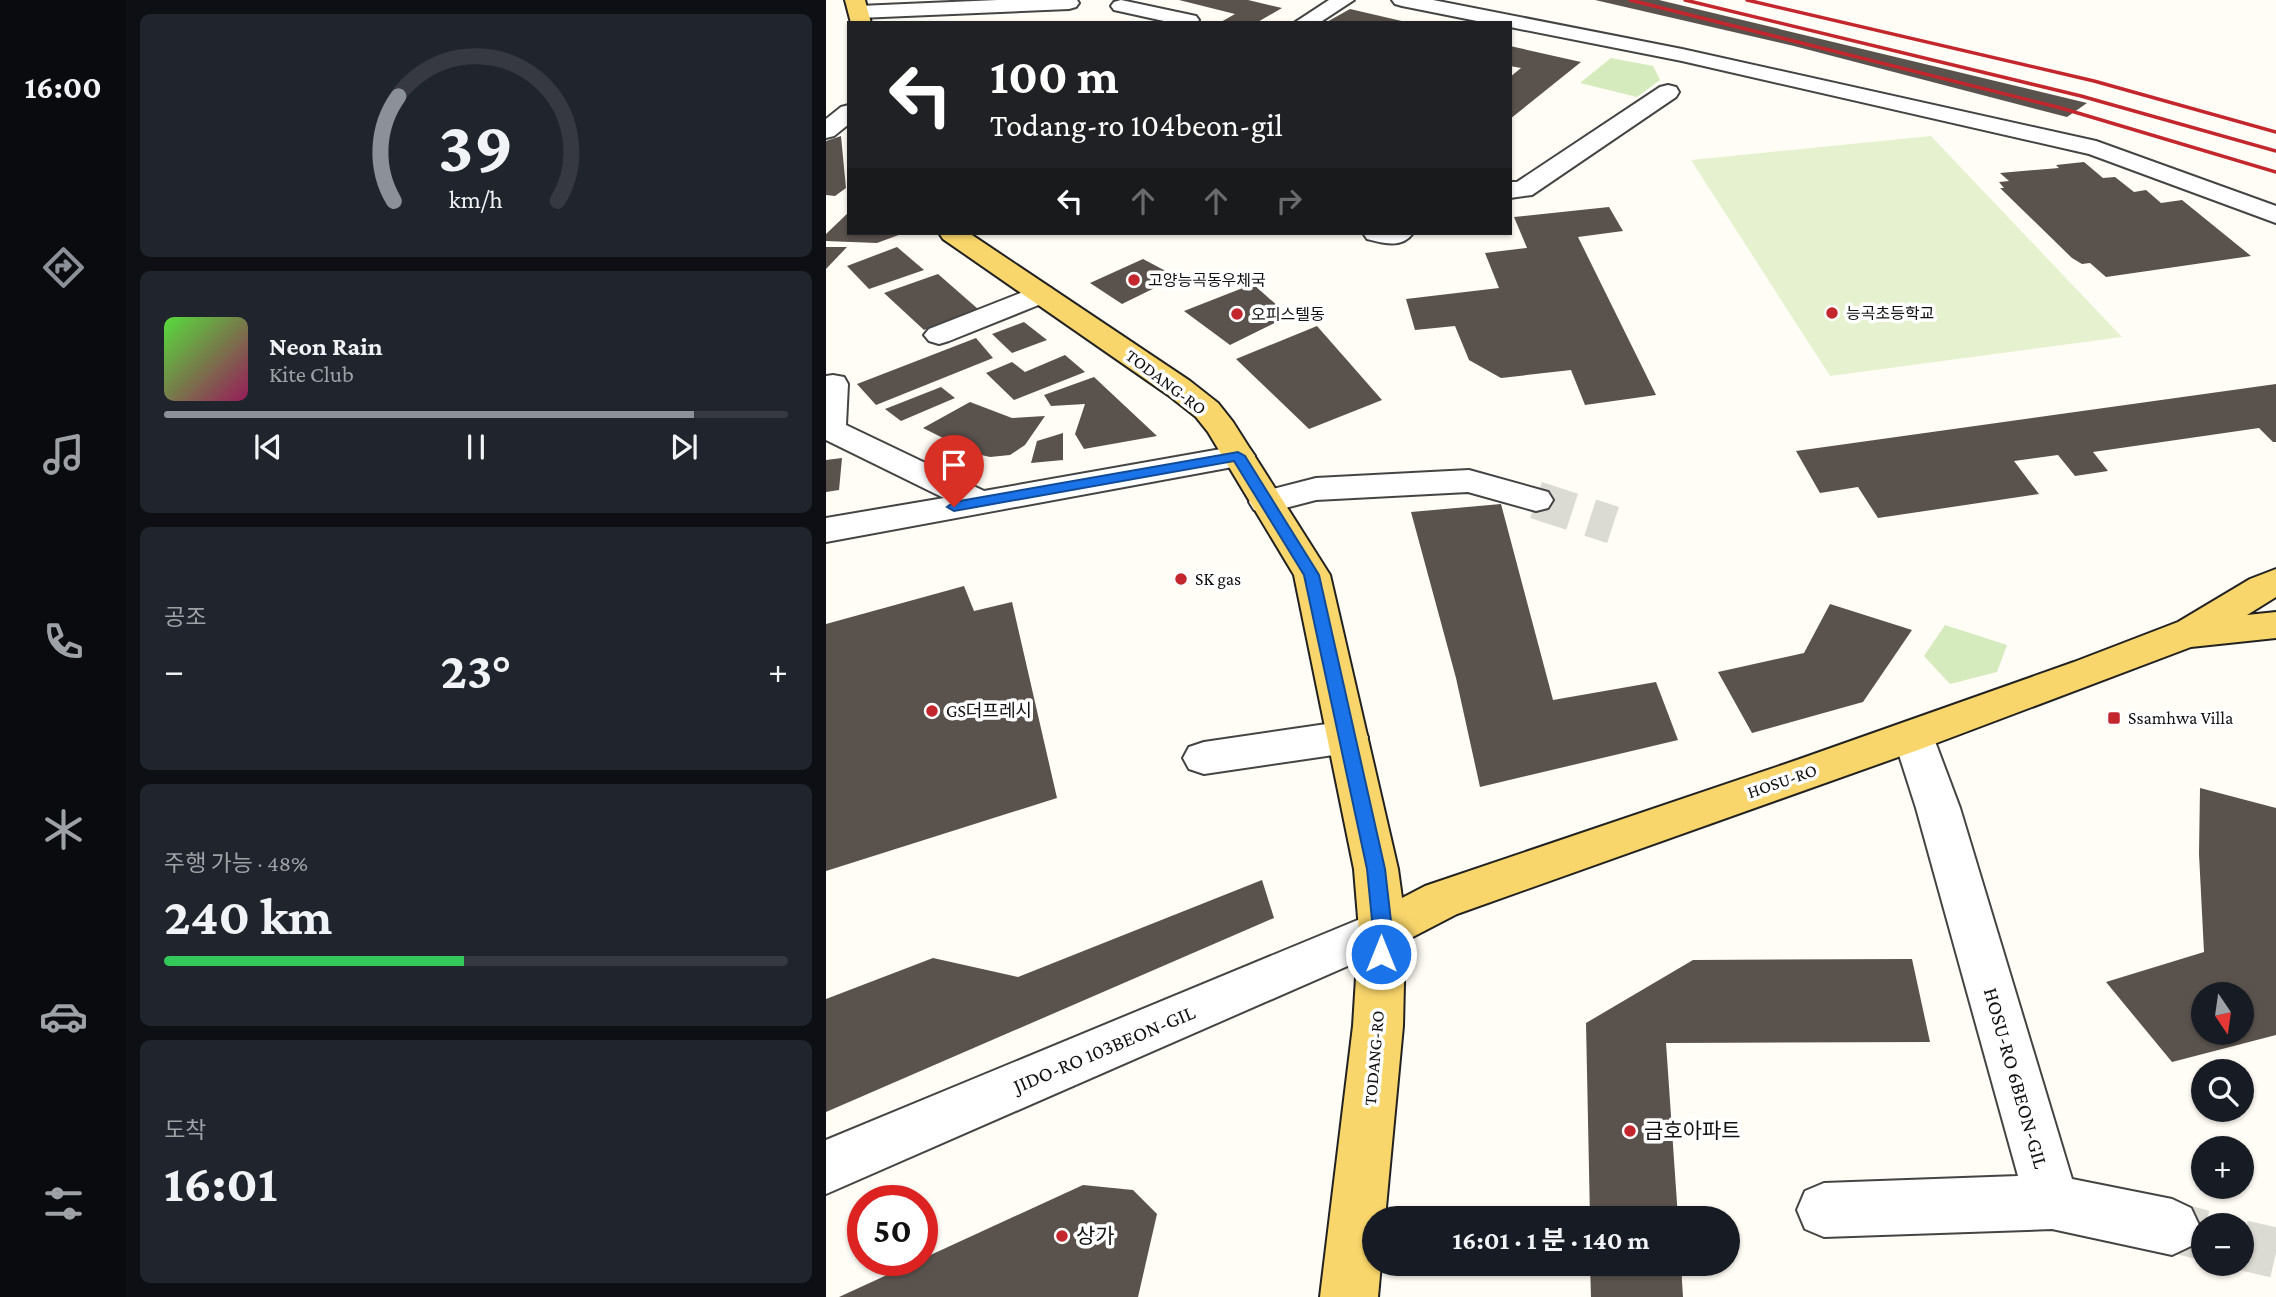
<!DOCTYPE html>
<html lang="ko">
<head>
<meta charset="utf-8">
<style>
  :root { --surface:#171b24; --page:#20242c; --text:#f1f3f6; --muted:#9ea1a6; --line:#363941; --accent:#8c9099 }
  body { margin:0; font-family:"Crimson Pro","Noto Sans KR",serif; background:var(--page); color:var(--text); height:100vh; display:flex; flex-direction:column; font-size:26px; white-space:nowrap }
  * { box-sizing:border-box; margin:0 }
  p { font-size:23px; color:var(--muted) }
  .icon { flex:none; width:38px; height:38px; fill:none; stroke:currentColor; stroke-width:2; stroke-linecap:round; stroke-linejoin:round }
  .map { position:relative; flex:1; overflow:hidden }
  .panel { display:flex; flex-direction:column; gap:14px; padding:14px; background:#0d0f14; width:700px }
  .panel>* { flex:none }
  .banner { position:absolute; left:21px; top:21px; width:665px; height:214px; border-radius:0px; box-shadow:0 2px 5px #0004; background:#202124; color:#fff; overflow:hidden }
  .needle { width:46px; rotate:167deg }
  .fabs { position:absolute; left:1365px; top:982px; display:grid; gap:14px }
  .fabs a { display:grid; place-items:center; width:63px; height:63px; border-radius:50%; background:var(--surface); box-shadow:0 2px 5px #0004; font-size:35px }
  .speed { position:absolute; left:21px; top:1185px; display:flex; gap:14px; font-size:35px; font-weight:700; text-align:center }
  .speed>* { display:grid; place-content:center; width:91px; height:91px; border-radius:50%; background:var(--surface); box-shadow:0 2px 5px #0004; line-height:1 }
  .speed .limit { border:10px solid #d22; background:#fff; color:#111 }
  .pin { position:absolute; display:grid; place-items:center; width:60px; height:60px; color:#fff; margin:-72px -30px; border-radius:50% 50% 50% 0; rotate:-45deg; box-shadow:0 0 7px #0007 }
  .pin .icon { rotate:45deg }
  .me { position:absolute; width:77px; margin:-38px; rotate:0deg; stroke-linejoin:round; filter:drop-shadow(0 0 5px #0008) }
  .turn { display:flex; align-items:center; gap:24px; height:147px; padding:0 28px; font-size:32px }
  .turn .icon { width:91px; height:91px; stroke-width:2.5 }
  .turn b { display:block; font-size:49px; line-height:60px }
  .lanes { display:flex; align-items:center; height:66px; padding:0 28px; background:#0003; justify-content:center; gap:35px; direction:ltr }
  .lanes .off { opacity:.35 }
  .big { font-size:52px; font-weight:700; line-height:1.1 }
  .panel .widget { flex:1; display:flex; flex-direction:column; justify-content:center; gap:10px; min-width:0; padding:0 24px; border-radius:10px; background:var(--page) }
  .panel .dial { align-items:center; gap:0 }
  .dial svg { height:182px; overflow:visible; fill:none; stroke:var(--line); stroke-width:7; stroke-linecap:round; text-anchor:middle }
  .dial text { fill:var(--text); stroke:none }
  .song { display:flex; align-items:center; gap:21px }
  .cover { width:84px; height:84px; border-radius:10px; background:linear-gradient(135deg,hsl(110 70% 55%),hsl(330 70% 35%)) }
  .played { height:7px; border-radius:4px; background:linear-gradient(90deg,var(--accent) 85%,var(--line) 85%) }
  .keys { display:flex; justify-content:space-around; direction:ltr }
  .heat { display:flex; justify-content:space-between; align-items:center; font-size:38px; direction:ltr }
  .charge { height:10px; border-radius:5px; background:linear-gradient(90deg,#34c759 48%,var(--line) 0) }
  .trip { position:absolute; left:536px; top:1206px; width:378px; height:70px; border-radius:35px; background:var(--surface); box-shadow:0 2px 5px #0004; font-weight:700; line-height:70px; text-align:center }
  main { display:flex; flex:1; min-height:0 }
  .tab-bar { display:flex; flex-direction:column; width:126px; justify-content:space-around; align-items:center; background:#090b0e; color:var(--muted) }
  .tab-bar .icon { width:49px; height:49px }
  .tab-bar .current { color:var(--accent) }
  .tab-bar b { font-size:32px; color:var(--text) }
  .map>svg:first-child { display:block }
  .green { fill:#d5ebbd }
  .pitch { fill:#e6f2cf }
  .building { fill:#5a524d; fill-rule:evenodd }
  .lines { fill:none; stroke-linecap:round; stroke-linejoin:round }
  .minor-tunnel-far1 { stroke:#dbdad3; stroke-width:38; stroke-dasharray:38 19; stroke-linecap:butt }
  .minor-tunnel { stroke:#dbdad3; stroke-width:50; stroke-dasharray:50 25; stroke-linecap:butt }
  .minor-casing { stroke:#444; stroke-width:4 }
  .major-casing { stroke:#222; stroke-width:4 }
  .minor { fill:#fff; fill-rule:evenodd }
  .major { fill:#f9d66b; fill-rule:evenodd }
  .rail { stroke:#c4262e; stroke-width:3.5 }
  .route { fill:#1a73e8; stroke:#114b97; stroke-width:2 }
  .poi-dot { fill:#c4262e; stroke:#fff; stroke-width:2.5 }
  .labels { text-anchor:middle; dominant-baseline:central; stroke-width:7; stroke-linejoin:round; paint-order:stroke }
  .far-poi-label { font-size:16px; fill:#111; stroke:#fff; text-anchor:start }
  .street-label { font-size:18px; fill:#111; stroke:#fff }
  .poi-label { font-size:18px; fill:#111; stroke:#fff; text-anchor:start }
  .near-street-label { font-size:21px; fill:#111; stroke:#fff }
  .near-poi-label { font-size:21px; fill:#111; stroke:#fff; text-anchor:start }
</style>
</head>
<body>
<main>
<nav class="tab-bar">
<b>16:00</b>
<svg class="icon current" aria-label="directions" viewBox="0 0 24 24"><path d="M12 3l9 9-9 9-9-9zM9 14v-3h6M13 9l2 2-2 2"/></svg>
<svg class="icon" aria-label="music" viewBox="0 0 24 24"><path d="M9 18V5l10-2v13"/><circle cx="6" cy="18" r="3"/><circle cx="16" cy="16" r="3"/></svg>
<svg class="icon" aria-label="phone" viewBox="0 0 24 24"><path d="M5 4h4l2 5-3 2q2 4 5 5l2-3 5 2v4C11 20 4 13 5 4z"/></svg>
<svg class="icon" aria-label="climate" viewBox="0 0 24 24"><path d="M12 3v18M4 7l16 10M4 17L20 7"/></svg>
<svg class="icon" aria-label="car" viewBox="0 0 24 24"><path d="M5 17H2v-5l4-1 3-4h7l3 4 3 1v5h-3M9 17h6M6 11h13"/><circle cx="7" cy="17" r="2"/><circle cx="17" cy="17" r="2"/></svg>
<svg class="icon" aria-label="filters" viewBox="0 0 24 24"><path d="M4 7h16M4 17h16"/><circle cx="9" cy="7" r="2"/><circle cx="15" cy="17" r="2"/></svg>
</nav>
<section class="panel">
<div class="widget dial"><svg viewBox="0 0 100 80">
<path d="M14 69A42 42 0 1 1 86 69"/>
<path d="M14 69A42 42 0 0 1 16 23" stroke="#8c9099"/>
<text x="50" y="56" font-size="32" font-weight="700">39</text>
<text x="50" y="72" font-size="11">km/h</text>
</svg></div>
<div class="widget">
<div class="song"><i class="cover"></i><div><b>Neon Rain</b><p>Kite Club</p></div></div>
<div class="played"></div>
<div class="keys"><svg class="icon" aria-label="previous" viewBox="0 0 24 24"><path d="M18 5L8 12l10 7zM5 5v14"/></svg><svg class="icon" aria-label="pause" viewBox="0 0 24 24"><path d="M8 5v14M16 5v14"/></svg><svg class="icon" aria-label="next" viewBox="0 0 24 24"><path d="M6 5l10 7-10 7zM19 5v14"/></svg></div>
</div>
<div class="widget"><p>공조</p>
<div class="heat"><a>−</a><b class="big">23°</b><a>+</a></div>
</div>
<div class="widget"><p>주행 가능 · 48%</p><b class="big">240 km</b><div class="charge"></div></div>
<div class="widget"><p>도착</p><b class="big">16:01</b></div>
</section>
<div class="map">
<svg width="1450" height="1297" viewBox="0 0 1450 1297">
  <rect width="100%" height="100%" fill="#fffdf5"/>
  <!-- green -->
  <g class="green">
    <path d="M785,58L827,66L834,80L811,97L754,83Z"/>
    <path d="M1119,625L1181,645L1171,672L1124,684L1098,656Z"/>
  </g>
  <!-- pitch -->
  <path class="pitch" d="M1105,136L1296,337L1004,376L865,160Z"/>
  <!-- building -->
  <g class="building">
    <path d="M353,0H422L456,8L430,23H393L409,14Z"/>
    <path d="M769,0H833L1261,103L1241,117L968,46Z"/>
    <path d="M524,9L580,22V23H499Z"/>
    <path d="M684,46L755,62L684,119V77L695,68L684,66Z"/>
    <path d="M15,136L20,188L9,196L0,195V141Z"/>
    <path d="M1258,162L1277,178L1289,177L1308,192L1320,190L1335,203L1356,200L1425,256L1280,277L1264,263L1256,264L1246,258L1174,188H1178L1173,182L1183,181L1174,173L1233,168L1230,165Z"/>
    <path d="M783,207L797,231L752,237L830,395L759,405L745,370L675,378L643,360L629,326L589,330L580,299L673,288L659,253L701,248L688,217Z"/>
    <path d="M23,212V233H78L51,243L0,241V234Z"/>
    <path d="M0,247H21L0,269Z"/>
    <path d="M71,247L98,270L43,289L21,266Z"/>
    <path d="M317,259L351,277L296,304L264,283Z"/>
    <path d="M112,274L152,309L98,330L58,293Z"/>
    <path d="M427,284L463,316L404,345L358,311Z"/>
    <path d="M198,322L221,340L186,353L166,334Z"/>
    <path d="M491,326L556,400L483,429L410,359Z"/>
    <path d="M150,338L167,358L50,405L31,384Z"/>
    <path d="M239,355L259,372L188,400L160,373L186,362L199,372Z"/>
    <path d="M268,377L331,436L258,449L249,434L259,404L225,406L218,395Z"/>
    <path d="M1450,384V442H1447L1433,428L1267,452L1282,471L1249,476L1232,455L1188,461L1213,494L1052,518L1032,487L994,493L970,451Z"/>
    <path d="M115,387L129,398L75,421L59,409Z"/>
    <path d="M144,402L186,418L219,416L199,445L184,455L164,457L147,453L97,428Z"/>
    <path d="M237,433V460L205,463L211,441Z"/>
    <path d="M16,458L13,490L0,492V460Z"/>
    <path d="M675,504L727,700L830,682L852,740L654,787L630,678L585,512Z"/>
    <path d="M138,586L148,611L186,602L231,798L0,871V624Z"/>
    <path d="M1004,604L1086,630L1037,702L926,733L892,672L978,653Z"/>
    <path d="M1374,788L1450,808V1035L1346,1062L1280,982L1378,952L1373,854ZM1377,994H1416V1032H1377Z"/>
    <path d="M436,880L448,918L0,1112V999L107,958L192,977Z"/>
    <path d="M1086,959L1104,1042L840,1043L852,1218H764L760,1023L867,960Z"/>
    <path d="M257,1185L307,1190L331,1214L312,1297H13Z"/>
    <path d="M764,1264H855L857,1297H765Z"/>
  </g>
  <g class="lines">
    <!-- minor-tunnel-far1 -->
    <path class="minor-tunnel-far1" d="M710,500L787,525"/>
    <!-- minor-tunnel -->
    <g class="minor-tunnel">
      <path d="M1346,1227L1377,1235"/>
      <path d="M1416,1245L1450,1253"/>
    </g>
    <defs>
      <g id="minor">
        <path d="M172,0H251L253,3L250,7L243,9L33,18L26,16L23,12L26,8L33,6Z"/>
        <path d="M295,0L370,16L373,20L371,23H347L288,10L285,6L288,2Z"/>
        <path d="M503,0H528L493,23H468Z"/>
        <path d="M566,0H607L856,49L1270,141L1450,206V223L1263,154L856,61L684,27V23H661L576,6L569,4Z"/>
        <path d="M842,85L850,87L853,92L850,97L706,195L684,198V182H691L834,87Z"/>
        <path d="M23,105V124L8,136L0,138V119L15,107Z"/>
        <path d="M537,233H587C576,249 556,243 541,239Z"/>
        <path d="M215,285L225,288L229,294L225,300L123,341L113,344L103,341L98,335L103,329Z"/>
        <path d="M7,375L18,377L22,384L20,425L158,491L412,446L424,449L429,456L424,463L412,466L0,542V518L118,498L0,440V376Z"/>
        <path d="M643,470L722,492L727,500L722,508L710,511L642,492L490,500L440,513L428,510L423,502L428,494L490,478Z"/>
        <path d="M1087,720L1101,725L1107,736L1134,808L1246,1179L1346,1199L1365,1208L1374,1227L1365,1246L1346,1255L1226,1229L998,1237L979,1229L971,1210L979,1191L998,1183L1192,1176L1090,808L1067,736L1073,725Z"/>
        <path d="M521,721L536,726L542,737L536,748L521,753L378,774L363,769L357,758L363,747L378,742Z"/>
        <path d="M556,910L572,916L579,930L572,944L0,1194V1140Z"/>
      </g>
      <g id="major">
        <path d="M19,0H39L45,23H25Z"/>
        <path d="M113,233H143L364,381L392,403L407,422L504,575L572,869L576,898L599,886L971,760L1248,662L1352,622L1424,579L1450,569V597L1421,615L1450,612V638L1365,647L1092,750L631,914L579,941L577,1026L559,1218H548V1264H555L552,1297H494L527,1026L533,930L528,869L468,575L382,432L370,417L342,395L117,239Z"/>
      </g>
    </defs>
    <!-- minor casing -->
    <use href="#minor" class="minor-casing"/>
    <!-- major casing -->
    <use href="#major" class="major-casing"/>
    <!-- minor -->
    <use href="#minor" class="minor"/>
    <!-- major -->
    <use href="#major" class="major"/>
    <!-- rail -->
    <g class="rail">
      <path d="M804,0L1235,108L1450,172"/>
      <path d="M859,0L1255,96L1450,151"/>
      <path d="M921,0L1268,81L1450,132"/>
    </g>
  </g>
  <!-- route -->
  <path class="route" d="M412,452L419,456L493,575L559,869L566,930L562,960L555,963L548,960L545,954L547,930L541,869L478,575L408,461L128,511L121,507L128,502Z"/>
  <!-- markers -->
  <g class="poi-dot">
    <circle cx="308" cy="280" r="7"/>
    <circle cx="1006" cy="313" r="7"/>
    <circle cx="411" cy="314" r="7"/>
    <circle cx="355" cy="579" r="7"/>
    <circle cx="106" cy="711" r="7"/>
    <rect x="1281" y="711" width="14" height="14" rx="3.5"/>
    <circle cx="804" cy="1131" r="7"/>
    <circle cx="236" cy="1236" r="7"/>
  </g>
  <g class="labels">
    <!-- far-poi labels -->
    <g class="far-poi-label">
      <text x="322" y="280">고양능곡동우체국</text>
      <text x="1020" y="313">능곡초등학교</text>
      <text x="425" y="314">오피스텔동</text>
    </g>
    <!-- street labels -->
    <g class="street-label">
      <text transform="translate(340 382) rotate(37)">TODANG-RO</text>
      <text transform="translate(956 781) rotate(-19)">HOSU-RO</text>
      <text transform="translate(548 1058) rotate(-85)">TODANG-RO</text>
    </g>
    <!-- poi labels -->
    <g class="poi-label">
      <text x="369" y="579">SK gas</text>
      <text x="120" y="711">GS더프레시</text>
      <text x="1302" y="718">Ssamhwa Villa</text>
    </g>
    <!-- near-street labels -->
    <g class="near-street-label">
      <text transform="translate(278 1049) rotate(-23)">JIDO-RO 103BEON-GIL</text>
      <text transform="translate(1190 1078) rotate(74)">HOSU-RO 6BEON-GIL</text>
    </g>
    <!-- near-poi labels -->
    <g class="near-poi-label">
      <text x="818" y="1131">금호아파트</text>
      <text x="250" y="1236">상가</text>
    </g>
  </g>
</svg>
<div class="fabs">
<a><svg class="needle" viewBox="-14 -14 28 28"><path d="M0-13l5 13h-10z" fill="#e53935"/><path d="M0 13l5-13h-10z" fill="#9ea1a6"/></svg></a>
<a><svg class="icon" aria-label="search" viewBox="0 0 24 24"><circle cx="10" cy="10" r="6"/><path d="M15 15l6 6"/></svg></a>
<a>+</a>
<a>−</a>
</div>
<div class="speed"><div class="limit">50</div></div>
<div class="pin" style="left:128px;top:507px;background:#d93025"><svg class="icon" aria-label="arrive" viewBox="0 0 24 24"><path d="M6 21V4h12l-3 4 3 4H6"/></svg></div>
<svg class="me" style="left:555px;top:954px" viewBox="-20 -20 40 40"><circle r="17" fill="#1a73e8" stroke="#fff" stroke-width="3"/><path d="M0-11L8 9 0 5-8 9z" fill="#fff"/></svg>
<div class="trip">16:01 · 1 분 · 140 m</div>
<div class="banner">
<div class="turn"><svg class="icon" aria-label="left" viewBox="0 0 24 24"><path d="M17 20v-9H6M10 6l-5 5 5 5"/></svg><div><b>100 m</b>Todang-ro 104beon-gil</div></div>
<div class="lanes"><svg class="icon" aria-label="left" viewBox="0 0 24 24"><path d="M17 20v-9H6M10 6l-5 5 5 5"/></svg><svg class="icon off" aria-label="ahead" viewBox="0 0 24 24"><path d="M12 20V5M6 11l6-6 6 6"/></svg><svg class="icon off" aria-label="ahead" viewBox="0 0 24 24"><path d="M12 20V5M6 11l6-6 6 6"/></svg><svg class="icon off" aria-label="right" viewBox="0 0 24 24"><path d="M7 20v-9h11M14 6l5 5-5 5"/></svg></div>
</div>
</div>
</main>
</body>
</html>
